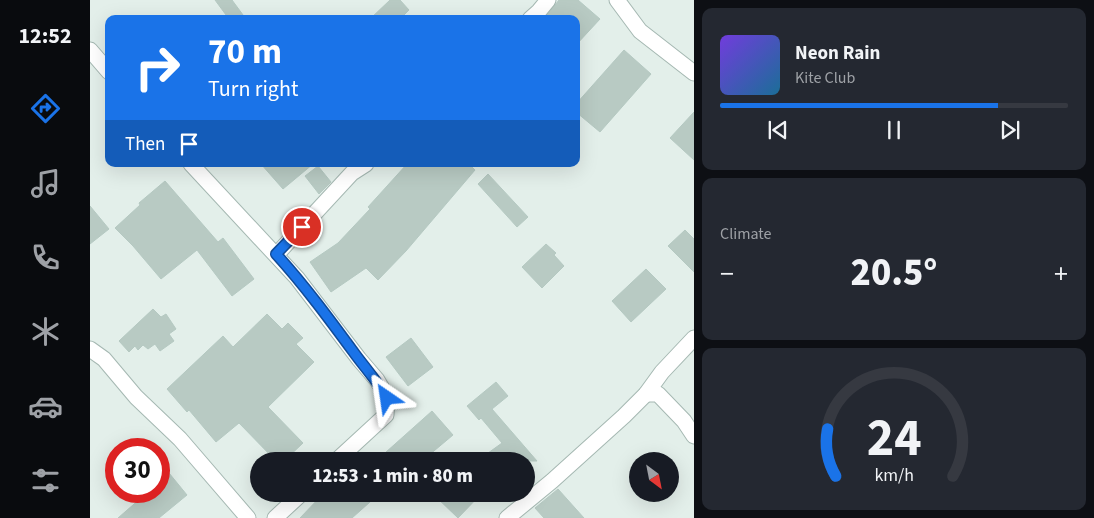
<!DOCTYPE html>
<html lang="en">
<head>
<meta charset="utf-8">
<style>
  :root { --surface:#171b24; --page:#242831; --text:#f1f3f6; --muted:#9ea1a6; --line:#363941; --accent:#1a73e8 }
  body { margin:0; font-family:"Source Sans 3",sans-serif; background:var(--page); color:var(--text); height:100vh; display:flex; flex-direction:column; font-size:19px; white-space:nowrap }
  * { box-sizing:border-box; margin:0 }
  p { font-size:16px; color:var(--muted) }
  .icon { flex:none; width:28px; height:28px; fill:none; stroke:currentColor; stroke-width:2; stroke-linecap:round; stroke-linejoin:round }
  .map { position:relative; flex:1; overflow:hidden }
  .drawer { display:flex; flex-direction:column; gap:8px; padding:8px; background:#0d0f14; width:400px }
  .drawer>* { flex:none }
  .hud { position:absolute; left:15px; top:15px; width:475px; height:152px; border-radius:10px; box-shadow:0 5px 20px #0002; background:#1a73e8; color:#fff; overflow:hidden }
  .needle { width:32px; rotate:148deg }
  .controls { position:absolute; left:539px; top:452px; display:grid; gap:10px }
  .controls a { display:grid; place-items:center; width:50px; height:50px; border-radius:50%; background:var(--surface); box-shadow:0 5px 20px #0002; font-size:25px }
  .speed { position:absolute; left:15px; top:438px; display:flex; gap:10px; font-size:25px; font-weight:700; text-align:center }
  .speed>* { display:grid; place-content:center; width:65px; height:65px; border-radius:50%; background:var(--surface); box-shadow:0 5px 20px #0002; line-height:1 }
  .speed .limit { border:8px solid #d22; background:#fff; color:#111 }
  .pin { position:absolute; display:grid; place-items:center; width:42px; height:42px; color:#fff; margin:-21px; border:2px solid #fff; border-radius:50%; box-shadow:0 1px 5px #0007 }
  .me { position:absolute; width:55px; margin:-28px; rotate:328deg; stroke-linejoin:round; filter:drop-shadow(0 0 4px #0008) }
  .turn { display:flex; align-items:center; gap:18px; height:105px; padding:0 20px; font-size:22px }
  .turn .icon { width:65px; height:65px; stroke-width:2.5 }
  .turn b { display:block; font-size:35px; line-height:42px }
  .then { display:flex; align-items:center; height:48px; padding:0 20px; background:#0003; gap:10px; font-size:19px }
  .big { font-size:38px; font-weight:800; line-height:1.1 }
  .drawer .card { flex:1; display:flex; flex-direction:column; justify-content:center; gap:8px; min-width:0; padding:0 18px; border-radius:10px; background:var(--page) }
  .drawer .dial { align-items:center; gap:0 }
  .dial svg { height:130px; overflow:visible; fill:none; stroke:var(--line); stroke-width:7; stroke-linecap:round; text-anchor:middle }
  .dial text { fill:var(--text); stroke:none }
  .song { display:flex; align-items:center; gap:15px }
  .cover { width:60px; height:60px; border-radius:8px; background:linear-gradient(135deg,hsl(260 70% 55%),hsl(200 70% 35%)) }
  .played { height:5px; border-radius:2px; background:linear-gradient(90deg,var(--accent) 80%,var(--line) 80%) }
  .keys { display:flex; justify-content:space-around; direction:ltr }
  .heat { display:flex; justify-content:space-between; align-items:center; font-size:28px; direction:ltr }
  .trip { position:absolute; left:160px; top:452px; width:285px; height:50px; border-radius:25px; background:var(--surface); box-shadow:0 5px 20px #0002; font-weight:800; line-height:50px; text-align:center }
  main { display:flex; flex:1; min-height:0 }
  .menu { display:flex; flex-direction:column; width:90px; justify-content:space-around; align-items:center; background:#090b0e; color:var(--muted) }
  .menu .icon { width:35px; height:35px }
  .menu .active { color:var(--accent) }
  .menu b { font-size:22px; color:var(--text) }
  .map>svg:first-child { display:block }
  .building { fill:#b8cac3; stroke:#b5c9c2 }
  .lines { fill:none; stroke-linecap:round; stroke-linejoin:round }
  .minor-casing { stroke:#a5b8b2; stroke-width:17 }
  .minor { stroke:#fff; stroke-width:15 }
  .route-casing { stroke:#114b97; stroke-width:12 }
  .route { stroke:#1a73e8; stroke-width:9 }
</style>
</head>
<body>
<main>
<nav class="menu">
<b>12:52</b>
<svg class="icon active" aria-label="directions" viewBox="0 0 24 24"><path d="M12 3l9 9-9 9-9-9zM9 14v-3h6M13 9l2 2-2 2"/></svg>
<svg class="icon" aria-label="music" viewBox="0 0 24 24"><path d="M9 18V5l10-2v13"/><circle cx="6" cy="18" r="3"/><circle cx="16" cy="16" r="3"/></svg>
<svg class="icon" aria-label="phone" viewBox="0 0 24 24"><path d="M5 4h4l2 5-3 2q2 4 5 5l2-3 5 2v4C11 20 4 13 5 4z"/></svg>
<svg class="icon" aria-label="climate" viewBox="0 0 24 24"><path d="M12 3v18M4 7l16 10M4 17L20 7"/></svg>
<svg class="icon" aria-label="car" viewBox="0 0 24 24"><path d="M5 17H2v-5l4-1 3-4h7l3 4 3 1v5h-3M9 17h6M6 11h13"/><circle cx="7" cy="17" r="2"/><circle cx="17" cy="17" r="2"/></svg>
<svg class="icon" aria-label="filters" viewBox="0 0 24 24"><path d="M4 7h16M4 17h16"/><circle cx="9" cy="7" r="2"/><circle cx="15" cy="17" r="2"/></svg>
</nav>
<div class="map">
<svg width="604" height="518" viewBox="0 0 604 518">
  <rect width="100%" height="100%" fill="#e3efea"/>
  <!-- building -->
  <g class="building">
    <path d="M125,0H142L156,19H139Z"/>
    <path d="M300,0H310L319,10L310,19H280Z"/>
    <path d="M469,0H488L510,19L486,45V19H454Z"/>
    <path d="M534,50L561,74L510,132L486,112V104Z"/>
    <path d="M604,112V160L580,138Z"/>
    <path d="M171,164H223L193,189Z"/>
    <path d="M317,164H379L385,170L316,251L288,280L276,268L241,292L220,262L248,243L280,209L278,207Z"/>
    <path d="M228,166L241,182L229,194L215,176Z"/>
    <path d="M398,174L438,217L427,227L388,184Z"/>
    <path d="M75,181L128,242L133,238L164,279L142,296L107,250L71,279L43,246L25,228L50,205L49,203Z"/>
    <path d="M0,206L19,229L0,244Z"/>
    <path d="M595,230L604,239V272L578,246Z"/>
    <path d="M456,244L466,253L464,255L474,266L452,288L432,267Z"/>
    <path d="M556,269L576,289L541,322L522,301Z"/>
    <path d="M63,309L71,317L76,314L86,329L79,334L84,341L70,351L65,344L58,349L53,345L48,350L45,346L39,352L29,341Z"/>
    <path d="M177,314L192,329L198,323L213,338L206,344L224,362L178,407L213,443L194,461H186L149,423L126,442L99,410L97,412L77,389L133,336L143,347Z"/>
    <path d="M321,338L343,367L318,386L296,357Z"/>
    <path d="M406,382L418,396L402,409L447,461H387L412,443L391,418L389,420L377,406Z"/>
    <path d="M342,411L363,435L332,461H286Z"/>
    <path d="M79,473L97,495L69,518H28L59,491H69V481Z"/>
    <path d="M468,489L494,518H454L445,508Z"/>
    <path d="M233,494H289L262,518H210Z"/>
    <path d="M343,494H391L368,518Z"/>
  </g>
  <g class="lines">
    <defs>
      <g id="minor">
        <path d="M527,0L550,31L604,73"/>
        <path d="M440,19L449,11L458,0"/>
        <path d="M0,50L19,72"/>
        <path d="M101,164L207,278L269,359L287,380L297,397L296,415L246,461"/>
        <path d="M187,254L262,173L276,164"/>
        <path d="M0,349L14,359L46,397L90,439L158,518"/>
        <path d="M556,394H568L594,421L604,436"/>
        <path d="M185,518L211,494"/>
        <path d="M417,518L462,481L534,416L556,394L572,372L604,338"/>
      </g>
    </defs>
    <!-- minor casing -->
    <use href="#minor" class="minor-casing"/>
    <!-- minor -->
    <use href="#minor" class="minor"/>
  </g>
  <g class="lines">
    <defs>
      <path id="route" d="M212,227L186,254C215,286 240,320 265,354C276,369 288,382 297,398"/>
    </defs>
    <!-- route casing -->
    <use href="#route" class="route-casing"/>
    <!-- route -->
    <use href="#route" class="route"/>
  </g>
</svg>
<div class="controls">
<a><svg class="needle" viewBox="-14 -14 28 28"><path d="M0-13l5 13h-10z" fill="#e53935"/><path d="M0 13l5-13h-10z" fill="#9ea1a6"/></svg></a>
</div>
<div class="speed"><div class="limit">30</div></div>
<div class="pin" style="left:212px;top:227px;background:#d93025"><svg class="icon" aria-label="arrive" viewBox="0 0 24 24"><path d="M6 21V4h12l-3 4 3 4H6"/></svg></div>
<svg class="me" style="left:297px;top:398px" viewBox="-20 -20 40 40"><path d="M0-17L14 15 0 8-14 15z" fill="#1a73e8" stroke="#fff" stroke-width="4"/></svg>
<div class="trip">12:53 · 1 min · 80 m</div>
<div class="hud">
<div class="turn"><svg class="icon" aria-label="right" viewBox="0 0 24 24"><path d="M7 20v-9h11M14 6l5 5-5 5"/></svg><div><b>70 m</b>Turn right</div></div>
<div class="then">Then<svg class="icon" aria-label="arrive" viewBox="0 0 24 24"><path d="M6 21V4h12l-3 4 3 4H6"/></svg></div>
</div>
</div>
<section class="drawer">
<div class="card">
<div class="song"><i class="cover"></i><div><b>Neon Rain</b><p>Kite Club</p></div></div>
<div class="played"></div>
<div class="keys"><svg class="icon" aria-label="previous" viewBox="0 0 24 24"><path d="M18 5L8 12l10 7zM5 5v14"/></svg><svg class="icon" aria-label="pause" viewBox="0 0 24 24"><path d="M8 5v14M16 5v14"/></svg><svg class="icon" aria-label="next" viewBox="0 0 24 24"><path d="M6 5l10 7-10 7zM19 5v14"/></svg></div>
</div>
<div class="card"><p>Climate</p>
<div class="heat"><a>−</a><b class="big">20.5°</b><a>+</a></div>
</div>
<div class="card dial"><svg viewBox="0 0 100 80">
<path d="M14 69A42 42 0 1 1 86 69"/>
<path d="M14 69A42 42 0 0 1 9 40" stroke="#1a73e8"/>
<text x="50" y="56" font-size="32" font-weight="700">24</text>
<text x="50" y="72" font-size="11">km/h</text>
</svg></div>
</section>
</main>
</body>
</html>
